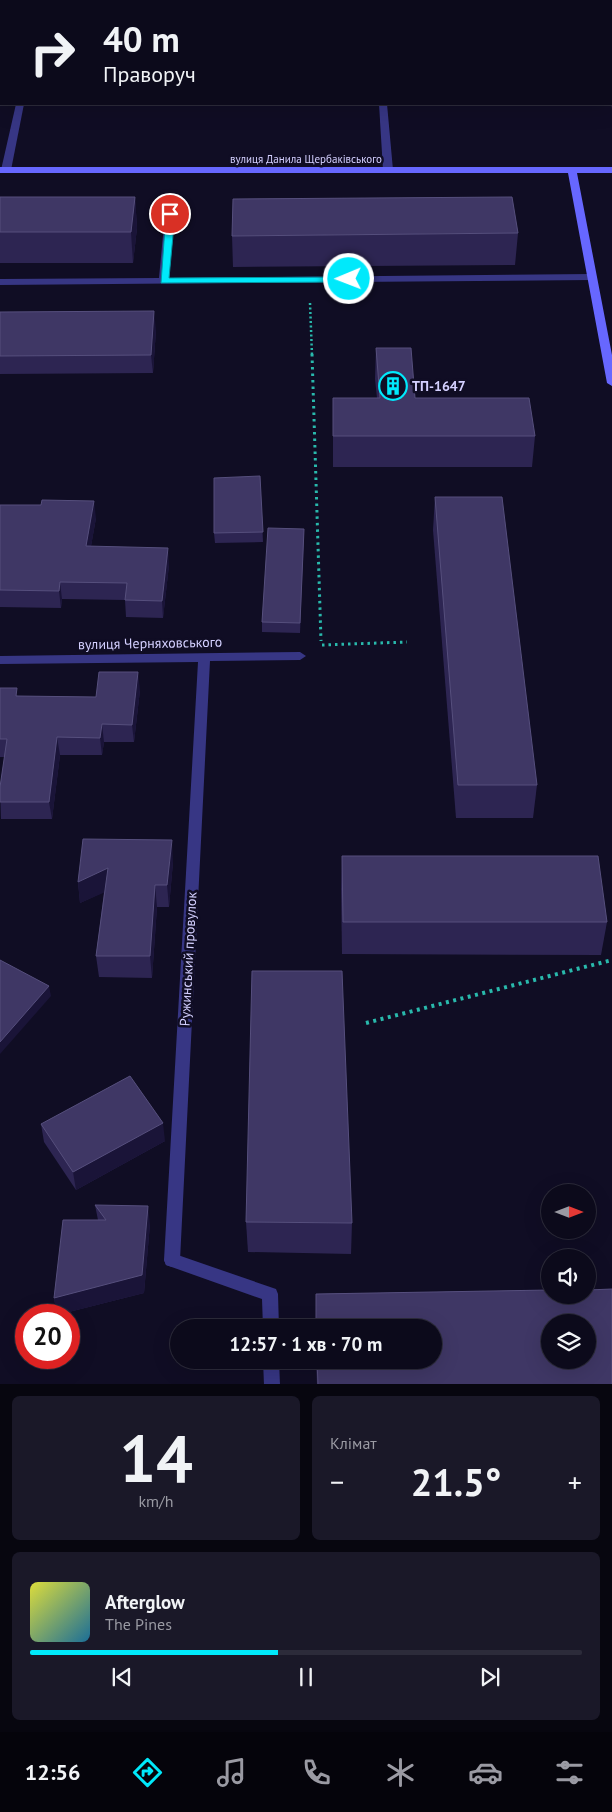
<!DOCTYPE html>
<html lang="uk">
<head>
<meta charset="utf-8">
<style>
  :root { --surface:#0c0a1b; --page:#1a1828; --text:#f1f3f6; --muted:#9a9aa3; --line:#2c2b3a; --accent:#00e9fb }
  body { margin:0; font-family:"PT Sans",sans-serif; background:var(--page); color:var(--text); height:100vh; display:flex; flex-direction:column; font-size:19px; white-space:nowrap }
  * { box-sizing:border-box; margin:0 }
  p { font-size:16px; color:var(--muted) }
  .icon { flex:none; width:28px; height:28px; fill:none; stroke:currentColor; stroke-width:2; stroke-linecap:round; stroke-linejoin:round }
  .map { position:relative; height:1384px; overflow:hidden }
  .side { display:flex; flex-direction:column; gap:12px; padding:12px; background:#07060f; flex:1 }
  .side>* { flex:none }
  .top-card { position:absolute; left:0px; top:0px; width:612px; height:105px; box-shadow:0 5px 20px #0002,0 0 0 1px var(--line); background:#0c0a1b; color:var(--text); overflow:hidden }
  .needle { width:32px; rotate:90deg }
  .controls { position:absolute; left:541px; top:1184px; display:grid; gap:10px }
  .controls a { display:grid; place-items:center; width:55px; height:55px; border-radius:50%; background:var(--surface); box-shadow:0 5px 20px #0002,0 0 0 1px var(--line); font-size:25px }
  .speed { position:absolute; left:15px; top:1304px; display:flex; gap:10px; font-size:25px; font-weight:700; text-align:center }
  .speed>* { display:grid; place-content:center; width:65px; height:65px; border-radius:50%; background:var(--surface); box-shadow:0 5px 20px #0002,0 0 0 1px var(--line); line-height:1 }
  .speed .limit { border:8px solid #d22; background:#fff; color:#111 }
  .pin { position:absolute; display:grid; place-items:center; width:42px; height:42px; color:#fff; margin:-21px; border:2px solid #fff; border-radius:50%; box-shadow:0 1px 5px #0007 }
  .me { position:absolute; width:55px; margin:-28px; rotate:269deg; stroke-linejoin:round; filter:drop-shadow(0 0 4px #0008) }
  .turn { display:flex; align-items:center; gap:18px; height:105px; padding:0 20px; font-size:22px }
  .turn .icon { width:65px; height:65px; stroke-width:2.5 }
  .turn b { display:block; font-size:35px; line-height:42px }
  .big { font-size:38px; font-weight:700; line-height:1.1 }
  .side .card { flex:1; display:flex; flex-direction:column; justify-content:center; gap:8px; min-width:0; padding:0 18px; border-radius:8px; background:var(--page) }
  .side .dial { align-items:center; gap:0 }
  .dial b { font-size:65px; line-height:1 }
  .song { display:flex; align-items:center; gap:15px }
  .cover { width:60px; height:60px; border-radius:8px; background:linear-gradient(135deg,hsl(60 70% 55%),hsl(200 70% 35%)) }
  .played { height:5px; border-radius:2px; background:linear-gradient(90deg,var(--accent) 45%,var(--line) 45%) }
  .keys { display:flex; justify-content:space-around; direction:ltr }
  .heat { display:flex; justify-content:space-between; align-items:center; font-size:28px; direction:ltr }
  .side .tiles { flex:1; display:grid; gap:12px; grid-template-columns:1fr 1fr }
  .card:last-child { grid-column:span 2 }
  .trip { position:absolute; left:170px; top:1319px; width:272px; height:50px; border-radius:25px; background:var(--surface); box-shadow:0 5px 20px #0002,0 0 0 1px var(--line); font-weight:700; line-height:50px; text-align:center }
  .dock { display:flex; height:80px; justify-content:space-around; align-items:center; background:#05040b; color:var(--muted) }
  .dock .icon { width:35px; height:35px }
  .dock .current { color:var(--accent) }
  .dock b { font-size:22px; color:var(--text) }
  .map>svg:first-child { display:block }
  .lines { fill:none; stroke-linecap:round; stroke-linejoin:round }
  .path-far2 { stroke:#29b9ac; stroke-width:2.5; stroke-dasharray:2 2.5; stroke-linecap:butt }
  .path-far1 { stroke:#29b9ac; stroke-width:3; stroke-dasharray:2.5 4; stroke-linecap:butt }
  .path { stroke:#29b9ac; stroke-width:4; stroke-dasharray:3 4.5; stroke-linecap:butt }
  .lane { fill:#373684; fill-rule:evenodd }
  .street { fill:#373684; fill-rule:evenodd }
  .secondary { fill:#6767ff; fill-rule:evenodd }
  .wall { fill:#2d2552; fill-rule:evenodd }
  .shaded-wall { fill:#1a1438 }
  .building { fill:#3f3765; stroke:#564f7d; fill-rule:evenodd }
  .route { fill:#00e9fb; stroke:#0097a3 }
  .labels { text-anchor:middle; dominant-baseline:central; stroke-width:5; stroke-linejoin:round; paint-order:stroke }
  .far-street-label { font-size:11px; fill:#d4d0ff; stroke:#100d24 }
  .poi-label { font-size:14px; font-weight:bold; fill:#d4d0ff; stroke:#100d24; text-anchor:start }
  .street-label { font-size:14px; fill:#d4d0ff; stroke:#100d24 }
</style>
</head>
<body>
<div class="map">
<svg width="612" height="1385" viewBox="0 0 612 1385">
  <rect width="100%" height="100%" fill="#100d24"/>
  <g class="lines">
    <!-- path-far2 -->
    <path class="path-far2" d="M310,303L312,355"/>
    <!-- path-far1 -->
    <g class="path-far1">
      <path d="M312,354L321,641"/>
      <path d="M322,645L407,642"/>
    </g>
    <!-- path -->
    <path class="path" d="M366,1023L612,960"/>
    <!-- lane -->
    <g class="lane">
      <rect x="448" y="0" width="8" height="1"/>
      <rect x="0" y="8" width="1" height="4"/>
      <path d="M16,104H24L11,170L6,173L1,170Z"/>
      <path d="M379,104H387L393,170L388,173L383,170Z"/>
      <path d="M170,211L175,214L169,278L592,274L597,277L592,280L0,285V279L159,278L165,214Z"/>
      <path d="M172,1253L276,1289L278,1294L279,1328H263L262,1299L166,1265L164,1260L166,1255Z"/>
      <path d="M263,1360H279L280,1385H264Z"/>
    </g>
    <!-- street -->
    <g class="street">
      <rect x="0" y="71" width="1" height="6"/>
      <path d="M300,652L306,656L300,660L210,661L180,1260L178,1265L172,1267L166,1265L164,1260L198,662L0,664V656Z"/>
    </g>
    <!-- secondary -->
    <path class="secondary" d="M0,167H612V173H577L612,355V386L607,383L568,173H0Z"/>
  </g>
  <!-- wall -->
  <g class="wall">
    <path d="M586,0H612V108L611,104V1H586Z"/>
    <path d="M0,197H135L137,228L133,263H0Z"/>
    <path d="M518,233L515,265L233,267L232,236Z"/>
    <path d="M0,312L156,330L153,373L0,374Z"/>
    <path d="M376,348L415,398L535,436L532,467H333V398H377L375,379Z"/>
    <path d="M260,476L263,542L215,543L214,533Z"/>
    <path d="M435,497L537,785L533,818H456L433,530Z"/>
    <path d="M0,505L96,518L91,546L169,565L163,618L126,617L125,600L62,599L61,608L0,607Z"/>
    <path d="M304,529L300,633L262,632V622Z"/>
    <path d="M0,688L18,696L96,697L140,690L134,742H104L102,755H60L52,819H1L0,787L5,757H0Z"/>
    <path d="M342,856L607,922L601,955L342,954L341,888Z"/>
    <path d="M173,862L169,907H157L152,978L99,977L96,956L104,892L80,903L78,882Z"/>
    <path d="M41,1124L165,1141L76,1190L44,1142Z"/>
    <path d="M95,1205L150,1224L144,1293L57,1315L54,1298L98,1220Z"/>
    <path d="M246,1222L352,1223L351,1254L248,1252Z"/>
    <path d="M612,1289V1385H317L316,1360H434V1328H316V1294L550,1290V1295H588V1290ZM550,1322H588V1360H550Z"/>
  </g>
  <!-- shaded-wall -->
  <g class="shaded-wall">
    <path d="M135,197L137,228L133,263L131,232Z"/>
    <path d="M154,311L156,330L153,373L151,355Z"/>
    <path d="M94,501L96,518L88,563L86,546Z"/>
    <path d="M304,529V539L300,633V623Z"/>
    <path d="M168,548L169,565L163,618L162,601Z"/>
    <path d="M60,582L62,599L61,608L59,591Z"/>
    <path d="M138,672L140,690L134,742L132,725Z"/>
    <path d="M102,724L104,742L102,755L100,738Z"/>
    <path d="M57,737L60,755L52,819L49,802Z"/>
    <path d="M172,840L173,862L169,907L167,885Z"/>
    <path d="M108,868L110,890L80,903L78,882Z"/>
    <path d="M155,885L157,907L152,978L150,956Z"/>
    <path d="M49,986L51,996L0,1054V1042Z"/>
    <path d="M163,1123L165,1141L76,1190L73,1172Z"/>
    <path d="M148,1206L150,1224L144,1293L57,1315L54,1298Z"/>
  </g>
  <!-- building -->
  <g class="building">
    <path d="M592,0H612V51L611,58V1H592Z"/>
    <path d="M611,58L612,59V81L611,78Z"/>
    <path d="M0,197H135L131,232H0Z"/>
    <path d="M512,197L518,233L232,236L233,199Z"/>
    <path d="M154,311L151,355L0,356V312Z"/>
    <path d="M376,348H411L415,398H529L535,436H333V398H380Z"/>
    <path d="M260,476L263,532L214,533V478Z"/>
    <path d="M435,497H502L537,785H458Z"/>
    <path d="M42,500L94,501L86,546L168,548L162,601L125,600L127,583L60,582L59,591L0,590V505H41Z"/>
    <path d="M268,528L304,529L300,623L262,622Z"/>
    <path d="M99,672H138L132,725L102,724L100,738L57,737L49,802H0V787L7,739H0V688H17L16,696L96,697Z"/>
    <path d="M83,839L172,840L167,885H155L150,956H96L108,868L78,882Z"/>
    <path d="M342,856H598L607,922H343Z"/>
    <path d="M0,960L49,986L0,1042Z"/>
    <path d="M252,971H342L352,1223L246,1222Z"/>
    <path d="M130,1076L163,1123L73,1172L41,1124Z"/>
    <path d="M95,1205L148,1206L142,1275L54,1298L63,1220H106Z"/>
    <path d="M612,1289V1385H318L317,1360H434V1328H316V1294L550,1290V1295H588V1290ZM550,1322H588V1360H550Z"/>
  </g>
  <!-- route -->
  <path class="route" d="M170,211L175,214L169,278L349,277L354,279L349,282L161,283L166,214Z"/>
  <!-- icons -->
  <defs>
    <symbol id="building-ring" viewBox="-11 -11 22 22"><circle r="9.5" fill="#100d24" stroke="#00e9fb" stroke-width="1.5"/><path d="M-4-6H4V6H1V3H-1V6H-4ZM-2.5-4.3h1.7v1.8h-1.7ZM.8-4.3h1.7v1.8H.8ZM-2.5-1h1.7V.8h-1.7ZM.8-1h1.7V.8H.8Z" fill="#00e9fb"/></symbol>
  </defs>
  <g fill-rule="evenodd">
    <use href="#building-ring" x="377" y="370" width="32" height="32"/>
  </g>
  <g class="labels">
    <!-- far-street labels -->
    <g class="far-street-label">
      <text x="306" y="159">вулиця Данила Щербаківського</text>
    </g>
    <!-- poi labels -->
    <g class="poi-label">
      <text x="412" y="386">ТП-1647</text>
    </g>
    <!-- street labels -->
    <g class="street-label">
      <text transform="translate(150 643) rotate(-1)">вулиця Черняховського</text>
      <text transform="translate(188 959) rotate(-87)">Ружинський провулок</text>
    </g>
  </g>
</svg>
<div class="controls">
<a><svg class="needle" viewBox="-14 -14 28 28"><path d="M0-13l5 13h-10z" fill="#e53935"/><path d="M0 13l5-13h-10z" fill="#9a9aa3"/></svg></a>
<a><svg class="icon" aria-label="sound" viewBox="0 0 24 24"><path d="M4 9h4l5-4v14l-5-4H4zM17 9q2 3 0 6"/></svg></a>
<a><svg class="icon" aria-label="layers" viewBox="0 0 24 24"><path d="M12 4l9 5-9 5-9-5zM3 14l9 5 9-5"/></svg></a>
</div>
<div class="speed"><div class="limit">20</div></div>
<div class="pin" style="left:170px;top:214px;background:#d93025"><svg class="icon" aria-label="arrive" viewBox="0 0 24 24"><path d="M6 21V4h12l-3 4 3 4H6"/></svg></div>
<svg class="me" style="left:349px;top:279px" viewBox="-20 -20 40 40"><circle r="17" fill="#00e9fb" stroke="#fff" stroke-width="3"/><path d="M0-11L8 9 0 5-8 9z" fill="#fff"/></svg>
<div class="trip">12:57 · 1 хв · 70 m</div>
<div class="top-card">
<div class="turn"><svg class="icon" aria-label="right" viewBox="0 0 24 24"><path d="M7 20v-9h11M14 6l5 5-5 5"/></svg><div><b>40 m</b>Праворуч</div></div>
</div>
</div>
<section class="side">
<div class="tiles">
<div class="card dial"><b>14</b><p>km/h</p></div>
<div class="card"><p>Клімат</p>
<div class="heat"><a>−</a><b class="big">21.5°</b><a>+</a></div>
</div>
<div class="card">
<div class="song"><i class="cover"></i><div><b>Afterglow</b><p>The Pines</p></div></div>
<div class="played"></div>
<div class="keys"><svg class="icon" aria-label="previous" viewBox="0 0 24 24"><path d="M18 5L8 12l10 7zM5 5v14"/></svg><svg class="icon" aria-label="pause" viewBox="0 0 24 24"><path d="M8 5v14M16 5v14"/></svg><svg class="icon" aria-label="next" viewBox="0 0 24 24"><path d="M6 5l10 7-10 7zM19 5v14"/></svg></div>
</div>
</div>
</section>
<nav class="dock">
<b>12:56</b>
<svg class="icon current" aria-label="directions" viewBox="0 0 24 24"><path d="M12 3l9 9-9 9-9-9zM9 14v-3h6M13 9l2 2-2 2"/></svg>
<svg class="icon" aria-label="music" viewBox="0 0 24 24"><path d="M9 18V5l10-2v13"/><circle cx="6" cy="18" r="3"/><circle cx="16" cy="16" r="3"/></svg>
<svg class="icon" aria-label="phone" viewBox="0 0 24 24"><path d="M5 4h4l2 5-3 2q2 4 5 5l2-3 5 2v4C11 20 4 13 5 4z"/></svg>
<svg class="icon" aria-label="climate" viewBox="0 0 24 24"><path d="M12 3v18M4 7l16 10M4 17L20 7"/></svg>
<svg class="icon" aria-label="car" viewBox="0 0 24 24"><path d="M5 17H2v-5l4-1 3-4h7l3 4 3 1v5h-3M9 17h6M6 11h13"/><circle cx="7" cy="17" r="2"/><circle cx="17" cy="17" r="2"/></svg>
<svg class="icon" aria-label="filters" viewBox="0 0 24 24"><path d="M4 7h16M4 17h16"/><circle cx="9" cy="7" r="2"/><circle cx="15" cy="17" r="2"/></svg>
</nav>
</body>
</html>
